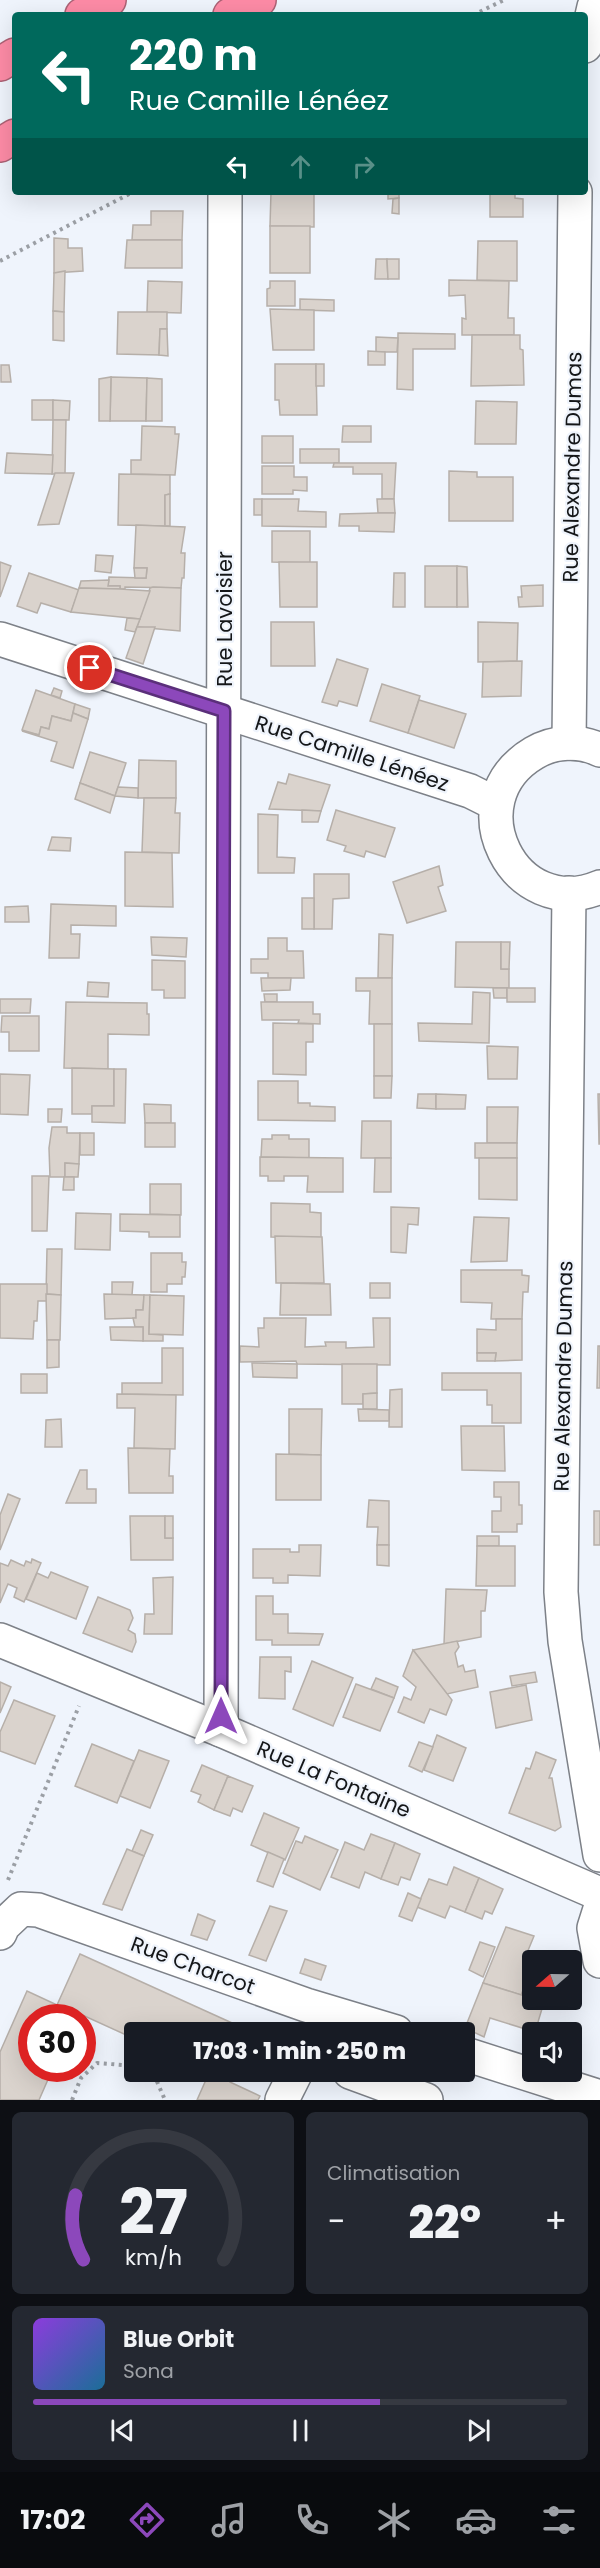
<!DOCTYPE html>
<html lang="fr">
<head>
<meta charset="utf-8">
<style>
  :root { --surface:#171b24; --page:#242831; --text:#f1f3f6; --muted:#9ea1a6; --line:#363941; --accent:#8c48bb }
  body { margin:0; font-family:Poppins,sans-serif; background:var(--page); color:var(--text); height:100vh; display:flex; flex-direction:column; font-size:22px; white-space:nowrap }
  * { box-sizing:border-box; margin:0 }
  p { font-size:20px; color:var(--muted) }
  .icon { flex:none; width:33px; height:33px; fill:none; stroke:currentColor; stroke-width:2; stroke-linecap:round; stroke-linejoin:round }
  .map { position:relative; height:2100px; overflow:hidden }
  .details { display:flex; flex-direction:column; gap:12px; padding:12px; background:#0d0f14; flex:1 }
  .details>* { flex:none }
  .hud { position:absolute; left:12px; top:12px; width:576px; height:183px; border-radius:6px; box-shadow:0 6px 24px #0002; background:#00695c; color:#fff; overflow:hidden }
  .needle { width:39px; rotate:250deg }
  .buttons { position:absolute; left:522px; top:1950px; display:grid; gap:12px }
  .buttons a { display:grid; place-items:center; width:60px; height:60px; border-radius:6px; background:var(--surface); box-shadow:0 6px 24px #0002; font-size:30px }
  .speed { position:absolute; left:18px; top:2004px; display:flex; gap:12px; font-size:30px; font-weight:700; text-align:center }
  .speed>* { display:grid; place-content:center; width:78px; height:78px; border-radius:50%; background:var(--surface); box-shadow:0 6px 24px #0002; line-height:1 }
  .speed .limit { border:9px solid #d22; background:#fff; color:#111 }
  .pin { position:absolute; display:grid; place-items:center; width:51px; height:51px; color:#fff; margin:-26px; border:3px solid #fff; border-radius:50%; box-shadow:0 2px 6px #0007 }
  .me { position:absolute; width:66px; margin:-33px; rotate:0deg; stroke-linejoin:round; filter:drop-shadow(0 0 4px #0008) }
  .turn { display:flex; align-items:center; gap:21px; height:126px; padding:0 18px; font-size:27px }
  .turn .icon { width:78px; height:78px; stroke-width:2.5 }
  .turn b { display:block; font-size:42px; line-height:51px }
  .lanes { display:flex; align-items:center; height:57px; padding:0 18px; background:#0003; justify-content:center; gap:30px; direction:ltr }
  .lanes .off { opacity:.35 }
  .big { font-size:45px; font-weight:800; line-height:1.1 }
  .details .tile { flex:1; display:flex; flex-direction:column; justify-content:center; gap:9px; min-width:0; padding:0 21px; border-radius:9px; background:var(--page) }
  .details .dial { align-items:center; gap:0 }
  .dial svg { height:156px; overflow:visible; fill:none; stroke:var(--line); stroke-width:7; stroke-linecap:round; text-anchor:middle }
  .dial text { fill:var(--text); stroke:none }
  .song { display:flex; align-items:center; gap:18px }
  .cover { width:72px; height:72px; border-radius:9px; background:linear-gradient(135deg,hsl(270 70% 55%),hsl(200 70% 35%)) }
  .played { height:6px; border-radius:3px; background:linear-gradient(90deg,var(--accent) 65%,var(--line) 65%) }
  .keys { display:flex; justify-content:space-around; direction:ltr }
  .heat { display:flex; justify-content:space-between; align-items:center; font-size:33px; direction:ltr }
  .details .tiles { flex:1; display:grid; gap:12px; grid-template-columns:1fr 1fr }
  .tile:last-child { grid-column:span 2 }
  .trip { position:absolute; left:124px; top:2022px; width:351px; height:60px; border-radius:6px; background:var(--surface); box-shadow:0 6px 24px #0002; font-weight:800; line-height:60px; text-align:center }
  .tab-bar { display:flex; height:96px; justify-content:space-around; align-items:center; background:#090b0e; color:var(--muted) }
  .tab-bar .icon { width:42px; height:42px }
  .tab-bar .on { color:var(--accent) }
  .tab-bar b { font-size:27px; color:var(--text) }
  .map>svg:first-child { display:block }
  .building { fill:#dad3cd; stroke:#b6afa9; stroke-width:1.5 }
  .lines { fill:none; stroke-linecap:round; stroke-linejoin:round }
  .minor-casing { stroke:#7d8188; stroke-width:36 }
  .highway-casing { stroke:#ac6275; stroke-width:36 }
  .path { stroke:#9b9fa5; stroke-width:4; stroke-dasharray:3 4.5; stroke-linecap:butt }
  .minor { stroke:#fff; stroke-width:33 }
  .highway { stroke:#fd8ba6; stroke-width:33 }
  .route-casing { stroke:#5b2f7a; stroke-width:15 }
  .route { stroke:#8c48bb; stroke-width:10 }
  .labels { text-anchor:middle; dominant-baseline:central; stroke-width:4.5; stroke-linejoin:round; paint-order:stroke }
  .street-label { font-size:21px; fill:#151719; stroke:#eff4fc }
</style>
</head>
<body>
<div class="map">
<svg width="600" height="2100" viewBox="0 0 600 2100">
  <rect width="100%" height="100%" fill="#eff4fc"/>
  <!-- building -->
  <g class="building">
    <path d="M271,192H314V227L270,226Z"/>
    <path d="M388,192H399V198L388,199Z"/>
    <path d="M490,192H515V198L523,199V217H490Z"/>
    <path d="M399,198V214L392,213L393,199Z"/>
    <path d="M151,211H183L182,240H132L133,225H151Z"/>
    <rect x="270" y="226" width="40" height="47"/>
    <path d="M54,238L68,239V248H82L83,271L54,273Z"/>
    <path d="M127,240H182V268H125Z"/>
    <path d="M478,241H517V281L477,280Z"/>
    <path d="M376,259H387L388,279H375Z"/>
    <path d="M387,259H399V279H388Z"/>
    <path d="M65,271L64,312L53,311L54,273Z"/>
    <path d="M449,280L509,281L508,318H514V335H462V318L466,319L465,295L449,296Z"/>
    <path d="M148,281L182,282L181,313L147,312Z"/>
    <path d="M270,281H295V306H267V289L270,288Z"/>
    <path d="M300,299L334,300V311L300,310Z"/>
    <path d="M270,309L314,310V350H273Z"/>
    <path d="M53,311L64,312V341L53,340Z"/>
    <path d="M118,312H167V329H160L159,355L117,354Z"/>
    <path d="M160,329H167L168,356L159,355Z"/>
    <path d="M398,333L455,334V349H413V390L397,389Z"/>
    <path d="M472,335H520V349L523,350L524,385L471,386Z"/>
    <path d="M376,337L398,338L397,352H376Z"/>
    <path d="M368,351L385,352V365H368Z"/>
    <path d="M275,364H316L317,415H280L279,400H275Z"/>
    <rect x="316" y="364" width="8" height="22"/>
    <path d="M1,365H9L11,382H1Z"/>
    <path d="M111,377L147,378L146,421H110Z"/>
    <path d="M111,377L110,421H99V379Z"/>
    <path d="M147,378L162,379V421H146Z"/>
    <rect x="32" y="400" width="21" height="20"/>
    <path d="M53,400L70,401L69,420H53Z"/>
    <path d="M476,401L517,402L516,444H475Z"/>
    <path d="M53,420H66L65,474H52Z"/>
    <path d="M142,426L175,427V434H179L175,475L131,474V460H141Z"/>
    <path d="M343,426H371V442H342Z"/>
    <rect x="262" y="436" width="31" height="27"/>
    <rect x="300" y="449" width="39" height="14"/>
    <path d="M7,453L53,455L52,474L5,473Z"/>
    <path d="M334,463H396L394,499H382V474H353V467H333Z"/>
    <path d="M262,466H294V477H307V491L293,490V494H262Z"/>
    <path d="M449,471L477,472V477H513V521H449Z"/>
    <path d="M55,473H74L59,524L38,525Z"/>
    <path d="M119,474L170,475V494L165,495V526L118,525Z"/>
    <path d="M170,494V526H165V495Z"/>
    <rect x="254" y="499" width="8" height="16"/>
    <path d="M262,499H299L298,511L326,512V527L262,526Z"/>
    <path d="M377,499H394L395,513H378Z"/>
    <path d="M378,513H395L394,532L359,531V526H339L340,514Z"/>
    <path d="M136,525L185,527L181,553H185L184,578H182L181,588L125,587V589H120V586H108L109,577L146,578L147,568H134Z"/>
    <path d="M272,531H310V563L272,562Z"/>
    <path d="M96,555L113,556L111,573L95,571Z"/>
    <path d="M0,562L11,566L0,597Z"/>
    <path d="M279,562H317V607H280Z"/>
    <rect x="425" y="566" width="32" height="41"/>
    <path d="M457,566L467,567L468,607H457Z"/>
    <path d="M134,568H147L146,578H135Z"/>
    <path d="M29,573L79,590L71,612L41,603L37,613L17,606Z"/>
    <path d="M394,573H405V607H393Z"/>
    <path d="M109,580L108,586H120V589L79,588L81,581Z"/>
    <path d="M543,585V606L519,607L518,597H522L521,586Z"/>
    <path d="M153,587L181,588L180,631L137,627L150,588Z"/>
    <path d="M79,588L120,589L150,591L140,619L71,612Z"/>
    <path d="M127,618L140,619L135,632L125,630Z"/>
    <path d="M271,622H314L315,666H271Z"/>
    <path d="M478,622L518,623L517,661L478,662Z"/>
    <path d="M137,627H155L143,664L126,658Z"/>
    <path d="M337,659L368,669L357,706L339,701L337,706L322,702Z"/>
    <path d="M522,661L521,696L482,697L483,662Z"/>
    <path d="M382,684L420,696L408,733L370,721Z"/>
    <path d="M54,688L62,691L60,698L51,695Z"/>
    <path d="M36,690L75,704L71,721L52,716L49,729L41,727L39,735L22,730Z"/>
    <path d="M419,700L466,714L454,748L408,733Z"/>
    <path d="M75,704L90,709L88,719L73,713Z"/>
    <path d="M73,713L88,719L73,768L51,761L57,742L22,731L39,735L41,727L49,729L52,716L71,721Z"/>
    <path d="M90,752L126,763L115,796L80,783Z"/>
    <path d="M139,760L176,761V798H138Z"/>
    <path d="M289,774L330,785L321,811L269,809L278,782L286,784Z"/>
    <path d="M80,783L115,796L110,813L75,799Z"/>
    <path d="M118,787L138,788V798L115,796Z"/>
    <path d="M144,798H176L175,813H180L179,853L142,852Z"/>
    <path d="M302,810L321,811L318,822H302Z"/>
    <path d="M336,810L395,828L385,857L366,851L364,857L344,851L346,846L327,840Z"/>
    <path d="M258,814L278,815L277,857L295,858L294,873H258Z"/>
    <path d="M52,837L71,838L70,851L48,850Z"/>
    <path d="M125,852L172,853L173,907L125,906Z"/>
    <path d="M439,866L443,885L438,887L446,911L407,923L393,882Z"/>
    <path d="M314,874H349V898L333,899L332,929H314Z"/>
    <rect x="302" y="898" width="12" height="31"/>
    <path d="M51,904L116,906V926L71,925V934H80L79,958H49Z"/>
    <path d="M28,906L29,922H5V907Z"/>
    <path d="M379,934L393,935L392,978H378Z"/>
    <path d="M151,937L187,938L186,957L152,955Z"/>
    <path d="M268,938H287V951H303L304,978H268V973H251V959H268Z"/>
    <path d="M456,942H501V969H509V988L455,987Z"/>
    <path d="M501,942H510L509,969H501Z"/>
    <path d="M152,960L185,961V998H164V990H152Z"/>
    <path d="M261,978H291L290,990L262,991Z"/>
    <path d="M356,978H392V1024H369L370,991H356Z"/>
    <path d="M88,982L109,983L108,997L87,996Z"/>
    <path d="M493,988H507V998H494Z"/>
    <rect x="507" y="988" width="28" height="14"/>
    <path d="M473,992L490,993L489,1043L419,1041L418,1023L472,1024Z"/>
    <path d="M264,994H277V1002H265Z"/>
    <path d="M0,999H31L30,1013H0Z"/>
    <path d="M66,1002L147,1003V1014H149V1035L108,1034V1069L64,1068Z"/>
    <path d="M261,1002H313V1014H320V1024L298,1023L299,1020H262Z"/>
    <path d="M2,1016H39V1051H9V1032H1Z"/>
    <path d="M273,1023L313,1024V1042H306V1075L273,1074Z"/>
    <rect x="374" y="1024" width="18" height="52"/>
    <path d="M487,1046L518,1047L517,1079H488Z"/>
    <path d="M72,1068L114,1069V1106H92V1114H72Z"/>
    <path d="M114,1069H126L125,1123L92,1122V1106H114Z"/>
    <path d="M0,1074L30,1075L28,1115L0,1114Z"/>
    <path d="M374,1076H392L391,1098H374Z"/>
    <path d="M258,1081H298V1103H310V1106L335,1107V1121L258,1120Z"/>
    <path d="M418,1094H436V1109L417,1108Z"/>
    <path d="M436,1094L466,1095L465,1109H436Z"/>
    <path d="M598,1094H600V1144H599Z"/>
    <path d="M144,1104L171,1105V1123H145Z"/>
    <path d="M487,1107H518L517,1143H487Z"/>
    <path d="M48,1109H62L61,1122H48Z"/>
    <path d="M362,1121H391V1158H361Z"/>
    <rect x="145" y="1123" width="30" height="24"/>
    <path d="M52,1127H67V1133H80L79,1164L65,1163V1177H50L49,1148Z"/>
    <rect x="80" y="1133" width="14" height="22"/>
    <path d="M272,1135H289V1139H309V1158L261,1157L262,1139H272Z"/>
    <rect x="475" y="1143" width="42" height="15"/>
    <path d="M260,1157L343,1158V1192H307L308,1176H284V1181H268V1176H260Z"/>
    <path d="M375,1158H391V1192H374Z"/>
    <path d="M479,1158H517V1200L479,1199Z"/>
    <path d="M65,1163L79,1164L78,1177H65Z"/>
    <path d="M32,1176H49L47,1231H32Z"/>
    <path d="M64,1177H74V1190H63Z"/>
    <path d="M150,1184H181V1215L150,1214Z"/>
    <path d="M271,1203L310,1204V1212L321,1213V1238L271,1237Z"/>
    <path d="M391,1207L419,1208L418,1225L408,1224L406,1253L391,1252Z"/>
    <path d="M76,1213L111,1214L110,1250L75,1249Z"/>
    <path d="M120,1214L180,1215V1237H149V1232L120,1231Z"/>
    <path d="M474,1217L509,1218L507,1261L471,1262Z"/>
    <path d="M275,1236L322,1237L324,1283H276Z"/>
    <path d="M47,1249H62L61,1295L46,1294Z"/>
    <path d="M151,1253H182V1262H186L185,1277H182V1284H167V1292H151Z"/>
    <path d="M461,1270H522V1275L529,1276L528,1292H523L522,1319H491L492,1303L461,1302Z"/>
    <path d="M112,1282H133L132,1295H112Z"/>
    <path d="M281,1283L330,1284L331,1315H280Z"/>
    <rect x="370" y="1283" width="20" height="15"/>
    <path d="M0,1284H47V1301H38L37,1321H34L33,1339L0,1338Z"/>
    <path d="M46,1294L61,1295L60,1340H47Z"/>
    <path d="M104,1294L144,1295L143,1310H136V1318L105,1319Z"/>
    <path d="M144,1295H150L149,1334L163,1335V1341H143V1327H135L133,1318H136V1310H143Z"/>
    <path d="M150,1295L184,1296L183,1335L149,1334Z"/>
    <path d="M264,1318H306L305,1347L326,1346L325,1342H346V1348L374,1347L373,1318H390V1365L297,1364L296,1361L240,1362V1346L259,1347L258,1328H264Z"/>
    <path d="M496,1319H522V1360L495,1361L496,1353H477V1329L496,1330Z"/>
    <path d="M110,1327H143V1341L111,1340Z"/>
    <path d="M47,1340H59V1367L47,1368Z"/>
    <path d="M598,1346H600V1388H597Z"/>
    <path d="M162,1348H183V1395L122,1394V1383H162Z"/>
    <path d="M477,1353H496L495,1361H477Z"/>
    <path d="M252,1363L297,1364V1378L253,1377Z"/>
    <path d="M342,1364H377V1393L363,1394V1404H342Z"/>
    <path d="M442,1373H521V1423H492V1405H487V1390H442Z"/>
    <rect x="21" y="1374" width="26" height="19"/>
    <path d="M402,1389V1427H389L390,1390Z"/>
    <path d="M377,1393V1409H363V1394Z"/>
    <path d="M117,1394L176,1395L175,1449L134,1448L135,1408H117Z"/>
    <path d="M289,1409H322L321,1455L289,1454Z"/>
    <path d="M358,1409L389,1410V1421H359Z"/>
    <path d="M61,1419L62,1447H45L46,1420Z"/>
    <path d="M461,1426H504L505,1471L462,1470Z"/>
    <path d="M128,1448L170,1449L169,1476H173V1493H129Z"/>
    <path d="M276,1454L321,1455V1500H276Z"/>
    <path d="M80,1470H87V1489H96V1503H66Z"/>
    <path d="M494,1482H519V1505H522V1524H517V1532H492V1511H501V1497H494Z"/>
    <path d="M8,1494L20,1499L0,1550V1515Z"/>
    <path d="M369,1500L389,1501V1545H377L378,1527H367Z"/>
    <rect x="594" y="1511" width="6" height="34"/>
    <path d="M130,1516H165V1538H173V1560H131Z"/>
    <rect x="165" y="1516" width="8" height="22"/>
    <rect x="477" y="1536" width="22" height="10"/>
    <path d="M299,1545H321L320,1576L288,1575V1583H273V1578H253V1549H290V1552H299Z"/>
    <path d="M377,1545H389V1566L377,1565Z"/>
    <path d="M477,1546H515V1586H476Z"/>
    <path d="M32,1559L41,1563L24,1602L14,1597L17,1588L8,1584L0,1603V1563L8,1566L11,1560L24,1566L26,1561L31,1563Z"/>
    <path d="M51,1572L88,1587L76,1619L26,1599L37,1573L48,1578Z"/>
    <path d="M173,1577L172,1634H144L145,1614H154L153,1578Z"/>
    <path d="M446,1589L487,1590L485,1611H481V1637L444,1644Z"/>
    <path d="M256,1596H273V1614H288V1633L323,1634L319,1645H272V1640H256Z"/>
    <path d="M98,1597L130,1610L133,1618L128,1630L135,1634L136,1642L132,1652L83,1633Z"/>
    <path d="M457,1641L459,1647L455,1653L458,1667L463,1665L465,1672L475,1670L478,1687L447,1694L413,1650Z"/>
    <path d="M413,1650L452,1700L446,1715L430,1709L424,1723L398,1712L404,1697L411,1700L416,1687L403,1676Z"/>
    <path d="M260,1657H291V1672L285,1671V1699L259,1698Z"/>
    <path d="M312,1661L353,1678L333,1726L293,1709Z"/>
    <path d="M535,1672L537,1682L512,1686L510,1676Z"/>
    <path d="M376,1678L398,1687L394,1698L371,1689Z"/>
    <path d="M0,1682L11,1687L0,1713Z"/>
    <path d="M356,1684L394,1698L380,1731L343,1717Z"/>
    <path d="M526,1685L532,1720L496,1728L490,1692Z"/>
    <path d="M14,1700L55,1716L35,1764L0,1751V1732Z"/>
    <path d="M437,1735L466,1748L453,1781L424,1770Z"/>
    <path d="M419,1742L433,1747L422,1772L409,1766Z"/>
    <path d="M92,1744L134,1761L117,1803L75,1786Z"/>
    <path d="M139,1750L169,1761L150,1808L120,1796Z"/>
    <path d="M536,1752L556,1760L549,1778H552L561,1827L555,1831L509,1813L526,1768L530,1769Z"/>
    <path d="M202,1765L228,1776L214,1810L198,1802L201,1795L191,1791Z"/>
    <path d="M228,1776L253,1786L242,1812L233,1808L230,1816L214,1810Z"/>
    <path d="M264,1813L299,1828L285,1860L251,1845Z"/>
    <path d="M141,1830L153,1835L144,1856L132,1851Z"/>
    <path d="M371,1834L395,1843L381,1879L365,1872L359,1888L331,1877L345,1842L364,1850Z"/>
    <path d="M305,1836L338,1850L320,1890L283,1873L296,1841L302,1843Z"/>
    <path d="M395,1843L420,1854L410,1880L401,1877L398,1885L381,1879Z"/>
    <path d="M127,1849L144,1856L122,1910L103,1904Z"/>
    <path d="M268,1852L284,1859L273,1887L257,1881Z"/>
    <path d="M454,1867L479,1878L465,1912L450,1906L445,1918L417,1907L429,1879L447,1885Z"/>
    <path d="M479,1878L503,1889L492,1914L485,1911L482,1919L465,1912Z"/>
    <path d="M408,1893L421,1899L412,1921L399,1916Z"/>
    <path d="M270,1906L287,1911L266,1961L249,1955Z"/>
    <path d="M198,1914L215,1921L207,1940L191,1935Z"/>
    <path d="M506,1927L534,1936L527,1953L532,1955L528,1964L532,1966V1968L521,1995L483,1983Z"/>
    <path d="M480,1942L495,1947L483,1977L469,1970Z"/>
    <path d="M80,1954L252,2032H135V2039L78,2013L76,2018H32V2068H53L39,2100H0V2052L27,1991L57,2005Z"/>
    <path d="M305,1959L326,1966L321,1980L300,1973Z"/>
    <path d="M483,1983L544,2002L535,2032L490,2018L484,2037L465,2028Z"/>
    <path d="M206,2072H234L230,2082L260,2096L258,2100H197L209,2073Z"/>
  </g>
  <g class="lines">
    <defs>
      <g id="minor">
        <path d="M585,46L594,7L598,0"/>
        <path d="M0,639L470,791L496,804"/>
        <path d="M569,743L575,192"/>
        <path d="M600,750C580,740 554,741 534,753C453,801 514,923 600,887"/>
        <path d="M569,893L561,1592L565,1641L600,1855"/>
        <path d="M0,1640L221,1730L600,1894"/>
        <path d="M221,1730L225,192"/>
        <path d="M600,1909L594,1928L600,1961"/>
        <path d="M0,1933L3,1926L21,1909L38,1910L306,2005L396,2032"/>
        <path d="M465,2054L600,2097"/>
        <path d="M350,2072L426,2100"/>
        <path d="M282,2100L296,2072"/>
      </g>
      <g id="highway">
        <path d="M82,15L109,0"/>
        <path d="M230,15L259,0"/>
        <path d="M0,64L15,55"/>
        <path d="M0,145L15,136"/>
      </g>
    </defs>
    <!-- minor casing -->
    <use href="#minor" class="minor-casing"/>
    <!-- highway casing -->
    <use href="#highway" class="highway-casing"/>
    <!-- path -->
    <g class="path">
      <path d="M473,15L504,0"/>
      <path d="M0,261L133,192"/>
      <path d="M8,1880L79,1706"/>
      <path d="M146,2072L155,2077L165,2100"/>
      <path d="M72,2100L81,2078L97,2063L135,2066"/>
    </g>
    <!-- minor -->
    <use href="#minor" class="minor"/>
    <!-- highway -->
    <use href="#highway" class="highway"/>
  </g>
  <g class="lines">
    <defs>
      <path id="route" d="M90,668L224,711L221,1716"/>
    </defs>
    <!-- route casing -->
    <use href="#route" class="route-casing"/>
    <!-- route -->
    <use href="#route" class="route"/>
  </g>
  <g class="labels">
    <!-- street labels -->
    <g class="street-label">
      <text transform="translate(572 467) rotate(-89)">Rue Alexandre Dumas</text>
      <text transform="translate(224 619) rotate(-90)">Rue Lavoisier</text>
      <text transform="translate(352 753) rotate(18)">Rue Camille Lénéez</text>
      <text transform="translate(563 1376) rotate(-89)">Rue Alexandre Dumas</text>
      <text transform="translate(334 1779) rotate(23)">Rue La Fontaine</text>
      <text transform="translate(193 1965) rotate(20)">Rue Charcot</text>
    </g>
  </g>
</svg>
<div class="buttons">
<a><svg class="needle" viewBox="-14 -14 28 28"><path d="M0-13l5 13h-10z" fill="#e53935"/><path d="M0 13l5-13h-10z" fill="#9ea1a6"/></svg></a>
<a><svg class="icon" aria-label="sound" viewBox="0 0 24 24"><path d="M4 9h4l5-4v14l-5-4H4zM17 9q2 3 0 6"/></svg></a>
</div>
<div class="speed"><div class="limit">30</div></div>
<div class="pin" style="left:90px;top:668px;background:#d93025"><svg class="icon" aria-label="arrive" viewBox="0 0 24 24"><path d="M6 21V4h12l-3 4 3 4H6"/></svg></div>
<svg class="me" style="left:221px;top:1716px" viewBox="-20 -20 40 40"><path d="M0-17L14 15 0 8-14 15z" fill="#8c48bb" stroke="#fff" stroke-width="4"/></svg>
<div class="trip">17:03 · 1 min · 250 m</div>
<div class="hud">
<div class="turn"><svg class="icon" aria-label="left" viewBox="0 0 24 24"><path d="M17 20v-9H6M10 6l-5 5 5 5"/></svg><div><b>220 m</b>Rue Camille Lénéez</div></div>
<div class="lanes"><svg class="icon" aria-label="left" viewBox="0 0 24 24"><path d="M17 20v-9H6M10 6l-5 5 5 5"/></svg><svg class="icon off" aria-label="ahead" viewBox="0 0 24 24"><path d="M12 20V5M6 11l6-6 6 6"/></svg><svg class="icon off" aria-label="right" viewBox="0 0 24 24"><path d="M7 20v-9h11M14 6l5 5-5 5"/></svg></div>
</div>
</div>
<section class="details">
<div class="tiles">
<div class="tile dial"><svg viewBox="0 0 100 80">
<path d="M14 69A42 42 0 1 1 86 69"/>
<path d="M14 69A42 42 0 0 1 10 36" stroke="#8c48bb"/>
<text x="50" y="56" font-size="32" font-weight="700">27</text>
<text x="50" y="72" font-size="11">km/h</text>
</svg></div>
<div class="tile"><p>Climatisation</p>
<div class="heat"><a>−</a><b class="big">22°</b><a>+</a></div>
</div>
<div class="tile">
<div class="song"><i class="cover"></i><div><b>Blue Orbit</b><p>Sona</p></div></div>
<div class="played"></div>
<div class="keys"><svg class="icon" aria-label="previous" viewBox="0 0 24 24"><path d="M18 5L8 12l10 7zM5 5v14"/></svg><svg class="icon" aria-label="pause" viewBox="0 0 24 24"><path d="M8 5v14M16 5v14"/></svg><svg class="icon" aria-label="next" viewBox="0 0 24 24"><path d="M6 5l10 7-10 7zM19 5v14"/></svg></div>
</div>
</div>
</section>
<nav class="tab-bar">
<b>17:02</b>
<svg class="icon on" aria-label="directions" viewBox="0 0 24 24"><path d="M12 3l9 9-9 9-9-9zM9 14v-3h6M13 9l2 2-2 2"/></svg>
<svg class="icon" aria-label="music" viewBox="0 0 24 24"><path d="M9 18V5l10-2v13"/><circle cx="6" cy="18" r="3"/><circle cx="16" cy="16" r="3"/></svg>
<svg class="icon" aria-label="phone" viewBox="0 0 24 24"><path d="M5 4h4l2 5-3 2q2 4 5 5l2-3 5 2v4C11 20 4 13 5 4z"/></svg>
<svg class="icon" aria-label="climate" viewBox="0 0 24 24"><path d="M12 3v18M4 7l16 10M4 17L20 7"/></svg>
<svg class="icon" aria-label="car" viewBox="0 0 24 24"><path d="M5 17H2v-5l4-1 3-4h7l3 4 3 1v5h-3M9 17h6M6 11h13"/><circle cx="7" cy="17" r="2"/><circle cx="17" cy="17" r="2"/></svg>
<svg class="icon" aria-label="filters" viewBox="0 0 24 24"><path d="M4 7h16M4 17h16"/><circle cx="9" cy="7" r="2"/><circle cx="15" cy="17" r="2"/></svg>
</nav>
</body>
</html>
